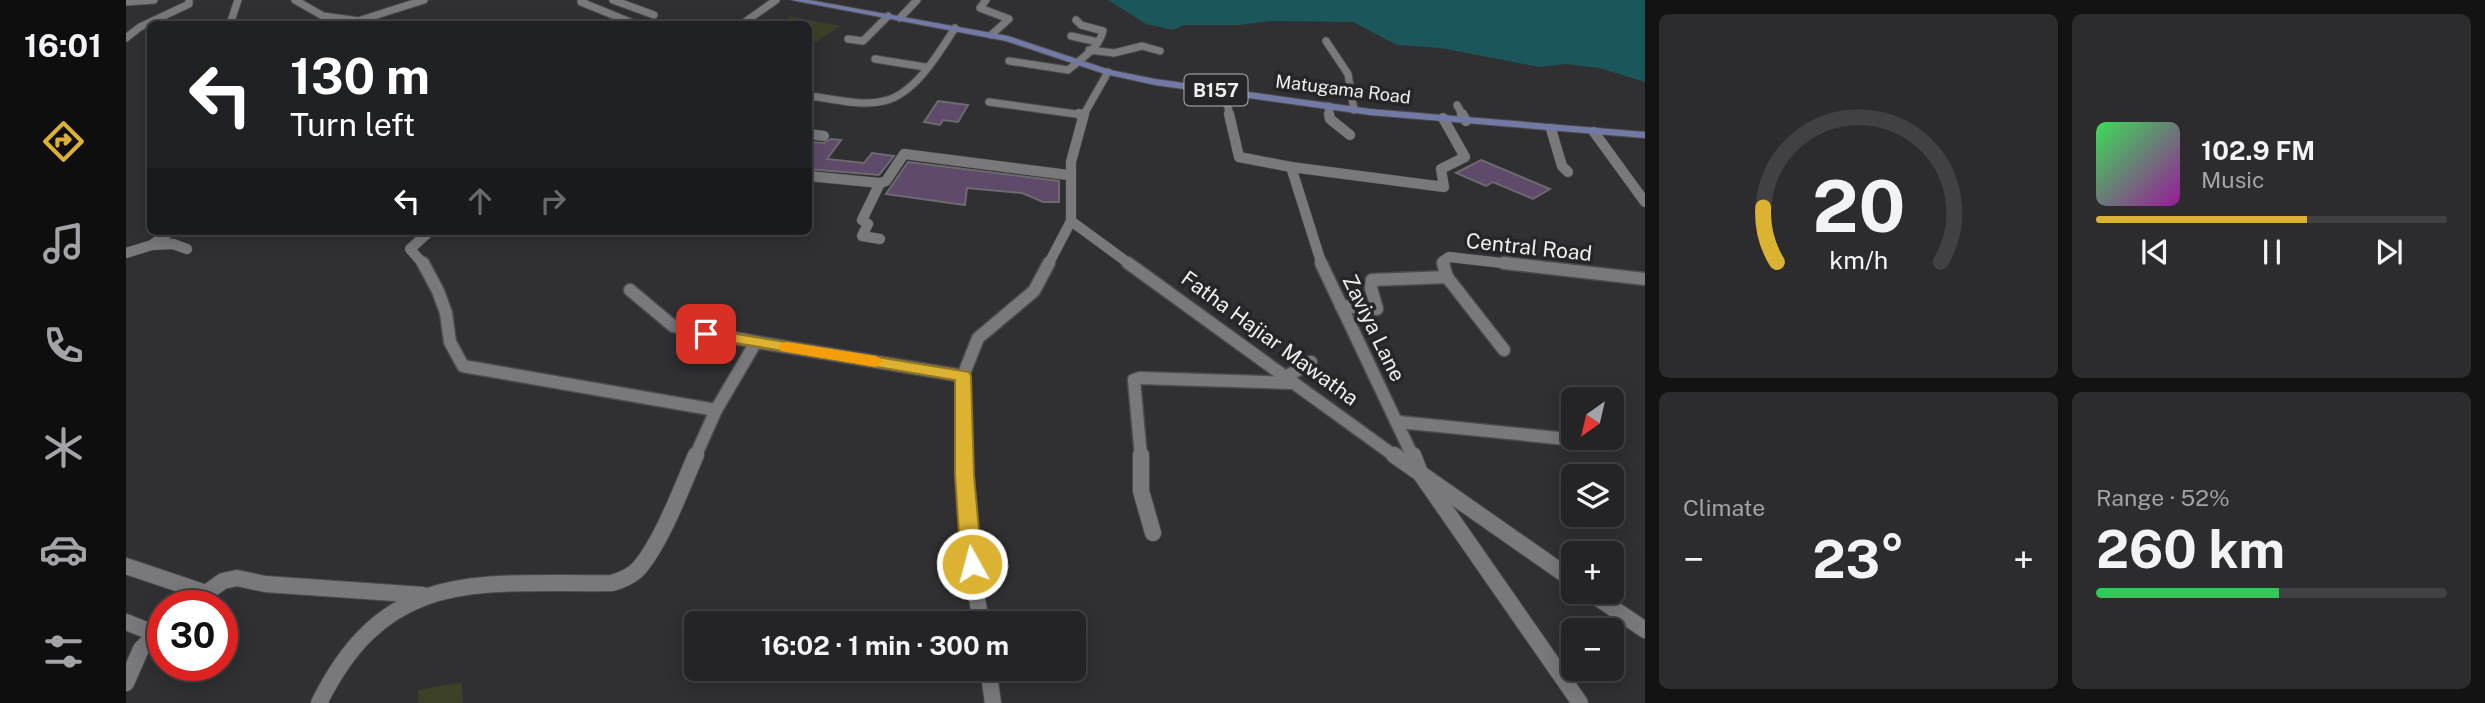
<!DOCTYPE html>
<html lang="en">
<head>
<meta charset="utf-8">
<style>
  :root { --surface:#242325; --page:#2c2b2d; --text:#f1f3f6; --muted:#a3a4a7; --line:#414042; --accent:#dcb233 }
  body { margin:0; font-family:"Public Sans",sans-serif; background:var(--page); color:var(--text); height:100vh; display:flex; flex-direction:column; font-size:26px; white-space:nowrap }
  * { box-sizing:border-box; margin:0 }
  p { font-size:23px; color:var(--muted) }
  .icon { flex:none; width:38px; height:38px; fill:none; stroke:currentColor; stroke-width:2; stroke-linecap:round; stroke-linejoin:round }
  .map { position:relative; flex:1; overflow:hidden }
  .details { display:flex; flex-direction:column; gap:14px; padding:14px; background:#141314; width:840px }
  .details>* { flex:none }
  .hud { position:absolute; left:21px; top:21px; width:665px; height:214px; border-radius:10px; box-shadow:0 4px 18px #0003,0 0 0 2px var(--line); background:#202124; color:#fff; overflow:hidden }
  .needle { width:46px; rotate:214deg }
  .buttons { position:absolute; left:1435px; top:387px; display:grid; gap:14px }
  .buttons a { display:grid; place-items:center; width:63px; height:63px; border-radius:10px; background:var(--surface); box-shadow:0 4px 18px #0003,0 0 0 2px var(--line); font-size:35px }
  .speed { position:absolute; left:21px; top:590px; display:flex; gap:14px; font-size:35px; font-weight:700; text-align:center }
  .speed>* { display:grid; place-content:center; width:91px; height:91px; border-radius:50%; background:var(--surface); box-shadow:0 4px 18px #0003,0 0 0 2px var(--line); line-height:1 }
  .speed .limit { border:10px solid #d22; background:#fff; color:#111 }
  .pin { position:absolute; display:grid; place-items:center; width:60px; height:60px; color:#fff; margin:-30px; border-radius:14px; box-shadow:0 4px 10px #0006 }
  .me { position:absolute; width:77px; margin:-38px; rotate:353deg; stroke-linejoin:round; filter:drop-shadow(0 0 5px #0008) }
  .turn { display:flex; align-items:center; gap:24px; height:147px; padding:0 28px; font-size:32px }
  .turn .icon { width:91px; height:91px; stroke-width:2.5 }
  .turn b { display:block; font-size:49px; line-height:60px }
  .lanes { display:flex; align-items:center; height:66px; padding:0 28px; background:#0003; justify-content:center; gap:35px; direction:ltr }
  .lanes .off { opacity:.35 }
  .big { font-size:52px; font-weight:700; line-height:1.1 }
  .details .tile { flex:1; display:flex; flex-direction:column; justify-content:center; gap:10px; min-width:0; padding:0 24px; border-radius:10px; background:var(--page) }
  .details .dial { align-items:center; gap:0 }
  .dial svg { height:182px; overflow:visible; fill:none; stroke:var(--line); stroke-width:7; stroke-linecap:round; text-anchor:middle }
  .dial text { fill:var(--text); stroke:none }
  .song { display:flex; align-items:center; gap:21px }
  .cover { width:84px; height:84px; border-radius:10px; background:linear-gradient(135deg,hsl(130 70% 55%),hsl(300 70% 35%)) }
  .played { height:7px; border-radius:4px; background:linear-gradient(90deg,var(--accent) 60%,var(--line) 60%) }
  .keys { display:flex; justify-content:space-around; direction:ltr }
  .heat { display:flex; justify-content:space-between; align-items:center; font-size:38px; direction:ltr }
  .charge { height:10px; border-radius:5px; background:linear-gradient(90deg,#34c759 52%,var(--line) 0) }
  .details .tiles { flex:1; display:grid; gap:14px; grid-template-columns:repeat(2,1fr) }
  .trip { position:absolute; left:558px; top:611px; width:402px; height:70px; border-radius:10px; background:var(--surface); box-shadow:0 4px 18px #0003,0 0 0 2px var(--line); font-weight:700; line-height:70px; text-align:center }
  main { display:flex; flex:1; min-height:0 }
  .tabs { display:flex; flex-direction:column; width:126px; justify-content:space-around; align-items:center; background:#0e0e0f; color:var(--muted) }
  .tabs .icon { width:49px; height:49px }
  .tabs .active { color:var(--accent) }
  .tabs b { font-size:32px; color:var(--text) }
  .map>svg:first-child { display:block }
  .green { fill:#3c4026 }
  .water { fill:#1b565b }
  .building { fill:#5f4a6c; stroke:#6b6a6c; stroke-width:2 }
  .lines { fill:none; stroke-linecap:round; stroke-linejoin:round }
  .minor-far3-casing { stroke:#4c4b4d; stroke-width:9 }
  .minor-far2-casing { stroke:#4c4b4d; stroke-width:11 }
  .minor-far1-casing { stroke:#4c4b4d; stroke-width:15 }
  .minor-casing { stroke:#4c4b4d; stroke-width:18 }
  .major-casing { stroke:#4c4b4d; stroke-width:2 }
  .minor-far3 { stroke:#79787b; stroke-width:7 }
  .minor-far2 { stroke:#79787b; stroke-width:10 }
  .minor-far1 { stroke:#79787b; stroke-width:12 }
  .minor { stroke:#79787b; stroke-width:16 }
  .major { fill:#7379a5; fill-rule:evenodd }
  .route { fill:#dcb233; stroke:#8f7421; stroke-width:2 }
  .slow { fill:#f59e0b }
  .labels { text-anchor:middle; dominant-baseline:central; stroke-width:7; stroke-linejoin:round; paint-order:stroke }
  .far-street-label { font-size:18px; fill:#efeff0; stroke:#262527 }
  .shield { fill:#262527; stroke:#b3b2b4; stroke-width:2 }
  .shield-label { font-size:19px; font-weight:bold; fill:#efeff0 }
  .street-label { font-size:21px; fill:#efeff0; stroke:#262527 }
</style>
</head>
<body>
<main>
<nav class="tabs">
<b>16:01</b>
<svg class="icon active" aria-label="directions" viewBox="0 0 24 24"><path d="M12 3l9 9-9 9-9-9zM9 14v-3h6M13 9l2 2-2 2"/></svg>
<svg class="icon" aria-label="music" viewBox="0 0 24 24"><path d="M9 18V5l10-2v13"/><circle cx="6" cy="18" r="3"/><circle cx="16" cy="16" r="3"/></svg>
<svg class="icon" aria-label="phone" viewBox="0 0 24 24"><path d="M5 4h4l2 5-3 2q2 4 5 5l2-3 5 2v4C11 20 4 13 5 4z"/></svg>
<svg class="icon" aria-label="climate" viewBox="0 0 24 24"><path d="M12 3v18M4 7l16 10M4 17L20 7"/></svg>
<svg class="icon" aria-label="car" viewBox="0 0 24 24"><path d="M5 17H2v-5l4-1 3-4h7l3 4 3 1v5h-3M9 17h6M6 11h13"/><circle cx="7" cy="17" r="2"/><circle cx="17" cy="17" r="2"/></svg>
<svg class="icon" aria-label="filters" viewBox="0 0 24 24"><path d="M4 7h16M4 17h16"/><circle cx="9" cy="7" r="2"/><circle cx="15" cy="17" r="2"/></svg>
</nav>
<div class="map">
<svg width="1519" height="703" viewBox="0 0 1519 703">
  <rect width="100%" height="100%" fill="#302f31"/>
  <!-- green -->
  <g class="green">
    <path d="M664,16L714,26L683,47L682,24H655Z"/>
    <path d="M336,682L337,703H292V690Z"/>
  </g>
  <!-- water -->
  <path class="water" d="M982,0H1519V82L1473,68L1440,64L1413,67L1315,48L1271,45L1227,22L1144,21L1114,25H1058L1047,30L1020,24Z"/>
  <!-- building -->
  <g class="building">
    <path d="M812,101L842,105L832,122L817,120L814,125L798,122Z"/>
    <path d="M705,139L715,140L701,159L738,163L746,153L768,156L753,175L682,169V142L698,143Z"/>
    <path d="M1355,160L1424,189L1407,199L1367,182L1360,186L1330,173Z"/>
    <path d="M782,162L933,181V202H917L896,193L841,188L839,205L760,194Z"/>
  </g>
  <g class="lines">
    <defs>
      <g id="minor-far3">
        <path d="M169,0L197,16L255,24"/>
        <path d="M458,0L455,2L509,24"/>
        <path d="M487,0L528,15"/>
        <path d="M860,0L854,8L883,19L865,35"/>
        <path d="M0,2L28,0"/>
        <path d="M774,18L791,0"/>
        <path d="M235,20L298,0"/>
        <path d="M104,24L112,0"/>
        <path d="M616,24L650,0"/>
        <path d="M945,36L972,42"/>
        <path d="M0,38L14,27L63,4V0"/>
        <path d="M722,39L737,41L762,16"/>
        <path d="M1200,41L1222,74L1228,110"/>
        <path d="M963,50L988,53L1016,46L1034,51"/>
        <path d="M749,59L799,67"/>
        <path d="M883,61L942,70C955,59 973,48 977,31L955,25L950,20"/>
        <path d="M1098,91L1104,116"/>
        <path d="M682,96C706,98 734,107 758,101C789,94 813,53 829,28"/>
        <path d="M863,102L957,115"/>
        <path d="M1331,105L1337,116"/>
        <path d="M1202,106L1204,116"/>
        <path d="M957,116L982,72"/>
      </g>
      <g id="minor-far2">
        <path d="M953,114L957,115"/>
        <path d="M958,114L945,162V221L1005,265"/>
        <path d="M1103,114L1113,157L1165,167"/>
        <path d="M1203,114L1204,119L1224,135"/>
        <path d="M1336,114L1340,121"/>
        <path d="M1425,129L1436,166L1442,172"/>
        <path d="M1468,132L1519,202"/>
        <path d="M682,134L698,136"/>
        <path d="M682,176L754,183L760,181L778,154L942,175"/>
        <path d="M754,183L736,220L742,224L736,236L754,239"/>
        <path d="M45,231L26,245L47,244L61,249"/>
        <path d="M0,253L26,245"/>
        <path d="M298,265L284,249L304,231"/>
        <path d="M922,265L945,221"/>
        <path d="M1196,265L1165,167L1318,187L1315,169L1339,157L1317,118"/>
        <path d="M1317,265V261L1323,257L1394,265"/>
      </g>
      <g id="minor-far1">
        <path d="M297,263L312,291L320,313L324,342L337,366L590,410"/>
        <path d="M1002,263L1270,457"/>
        <path d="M1195,263L1287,457"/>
        <path d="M1378,263L1519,279"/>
        <path d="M1321,277L1378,350"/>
        <path d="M504,290L547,326L630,342"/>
        <path d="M1215,306L1251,309L1245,288L1246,280L1321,277L1317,263"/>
        <path d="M1158,378L1185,362"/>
        <path d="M1273,422L1481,443"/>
        <path d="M569,457L590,410L630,342L837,376"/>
        <path d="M839,457L837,376L852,338L908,291L923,263"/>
        <path d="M1015,457L1008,380L1014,378L1165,383"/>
      </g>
      <g id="minor">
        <path d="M839,455L842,542L855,623"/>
        <path d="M1015,455V491L1027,533"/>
        <path d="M1268,455L1447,580"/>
        <path d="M1287,455L1294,473L1454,703"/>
        <path d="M0,566L80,593"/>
        <path d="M1463,592L1519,630"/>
        <path d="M62,606L97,581L111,578L139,584L297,595"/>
        <path d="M0,622L30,634"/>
        <path d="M862,668L867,703"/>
        <path d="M0,683L15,649L37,627"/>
        <path d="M193,703C261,565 354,585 486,583C496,580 507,576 514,567C536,541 556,487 570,455"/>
      </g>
      <path id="major" d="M665,0H683L882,36L984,70L1029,79L1244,109L1519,132V138L1244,115L1029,85L979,74L880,41Z"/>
    </defs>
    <!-- minor-far3 casing -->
    <use href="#minor-far3" class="minor-far3-casing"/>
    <!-- minor-far2 casing -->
    <use href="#minor-far2" class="minor-far2-casing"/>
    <!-- minor-far1 casing -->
    <use href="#minor-far1" class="minor-far1-casing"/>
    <!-- minor casing -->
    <use href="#minor" class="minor-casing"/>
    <!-- major casing -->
    <use href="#major" class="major-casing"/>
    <!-- minor-far3 -->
    <use href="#minor-far3" class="minor-far3"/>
    <!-- minor-far2 -->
    <use href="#minor-far2" class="minor-far2"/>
    <!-- minor-far1 -->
    <use href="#minor-far1" class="minor-far1"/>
    <!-- minor -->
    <use href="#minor" class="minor"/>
    <!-- major -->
    <use href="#major" class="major"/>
  </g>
  <!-- route -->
  <path class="route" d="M580,329L843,372L845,376L848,475L856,564L853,570L846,573L838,570L835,564L829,475V380L574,337L572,334L574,330Z"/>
  <!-- slow -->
  <path class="slow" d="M661,342L750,356L758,361L750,367L655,351L653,347L655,343Z"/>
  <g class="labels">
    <!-- far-street labels -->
    <g class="far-street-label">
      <text transform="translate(1217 89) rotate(7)">Matugama Road</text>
    </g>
    <!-- shield labels -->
    <rect class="shield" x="1058.5" y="74.5" width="63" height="31" rx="5"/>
    <g class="shield-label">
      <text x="1090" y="90">B157</text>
    </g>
    <!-- street labels -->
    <g class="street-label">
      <text transform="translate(1403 247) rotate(6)">Central Road</text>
      <text transform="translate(1248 328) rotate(64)">Zaviya Lane</text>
      <text transform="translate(1144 338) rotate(36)">Fatha Hajiar Mawatha</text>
    </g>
  </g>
</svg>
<div class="buttons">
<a><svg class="needle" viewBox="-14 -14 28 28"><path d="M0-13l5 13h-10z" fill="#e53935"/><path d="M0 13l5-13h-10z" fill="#a3a4a7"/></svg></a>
<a><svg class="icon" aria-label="layers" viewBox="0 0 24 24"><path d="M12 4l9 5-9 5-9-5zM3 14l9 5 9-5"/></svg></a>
<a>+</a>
<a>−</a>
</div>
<div class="speed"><div class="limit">30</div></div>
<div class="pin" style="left:580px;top:334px;background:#d93025"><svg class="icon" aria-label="arrive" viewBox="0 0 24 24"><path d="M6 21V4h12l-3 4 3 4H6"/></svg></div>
<svg class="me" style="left:846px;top:564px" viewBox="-20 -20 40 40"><circle r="17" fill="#dcb233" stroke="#fff" stroke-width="3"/><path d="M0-11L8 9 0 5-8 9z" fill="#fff"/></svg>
<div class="trip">16:02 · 1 min · 300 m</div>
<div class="hud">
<div class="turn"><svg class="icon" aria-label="left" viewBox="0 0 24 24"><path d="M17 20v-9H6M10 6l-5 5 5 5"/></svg><div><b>130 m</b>Turn left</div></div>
<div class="lanes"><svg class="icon" aria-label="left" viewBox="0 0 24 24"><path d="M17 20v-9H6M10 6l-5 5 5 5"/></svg><svg class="icon off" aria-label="ahead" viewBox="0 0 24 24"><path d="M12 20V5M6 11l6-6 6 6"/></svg><svg class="icon off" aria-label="right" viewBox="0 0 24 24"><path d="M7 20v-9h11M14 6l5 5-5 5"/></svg></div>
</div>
</div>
<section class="details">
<div class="tiles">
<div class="tile dial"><svg viewBox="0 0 100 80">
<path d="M14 69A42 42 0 1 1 86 69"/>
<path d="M14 69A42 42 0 0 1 8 45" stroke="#dcb233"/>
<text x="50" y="56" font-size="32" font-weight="700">20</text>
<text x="50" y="72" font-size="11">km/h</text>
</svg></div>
<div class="tile">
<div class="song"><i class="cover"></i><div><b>102.9 FM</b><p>Music</p></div></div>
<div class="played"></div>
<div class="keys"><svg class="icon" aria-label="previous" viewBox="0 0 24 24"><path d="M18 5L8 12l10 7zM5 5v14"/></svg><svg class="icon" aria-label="pause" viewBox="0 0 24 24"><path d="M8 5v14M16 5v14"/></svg><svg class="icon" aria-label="next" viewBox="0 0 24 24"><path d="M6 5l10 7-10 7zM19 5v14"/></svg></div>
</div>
<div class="tile"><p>Climate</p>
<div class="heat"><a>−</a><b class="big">23°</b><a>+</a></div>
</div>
<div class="tile"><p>Range · 52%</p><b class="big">260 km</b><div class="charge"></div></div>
</div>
</section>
</main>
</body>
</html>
